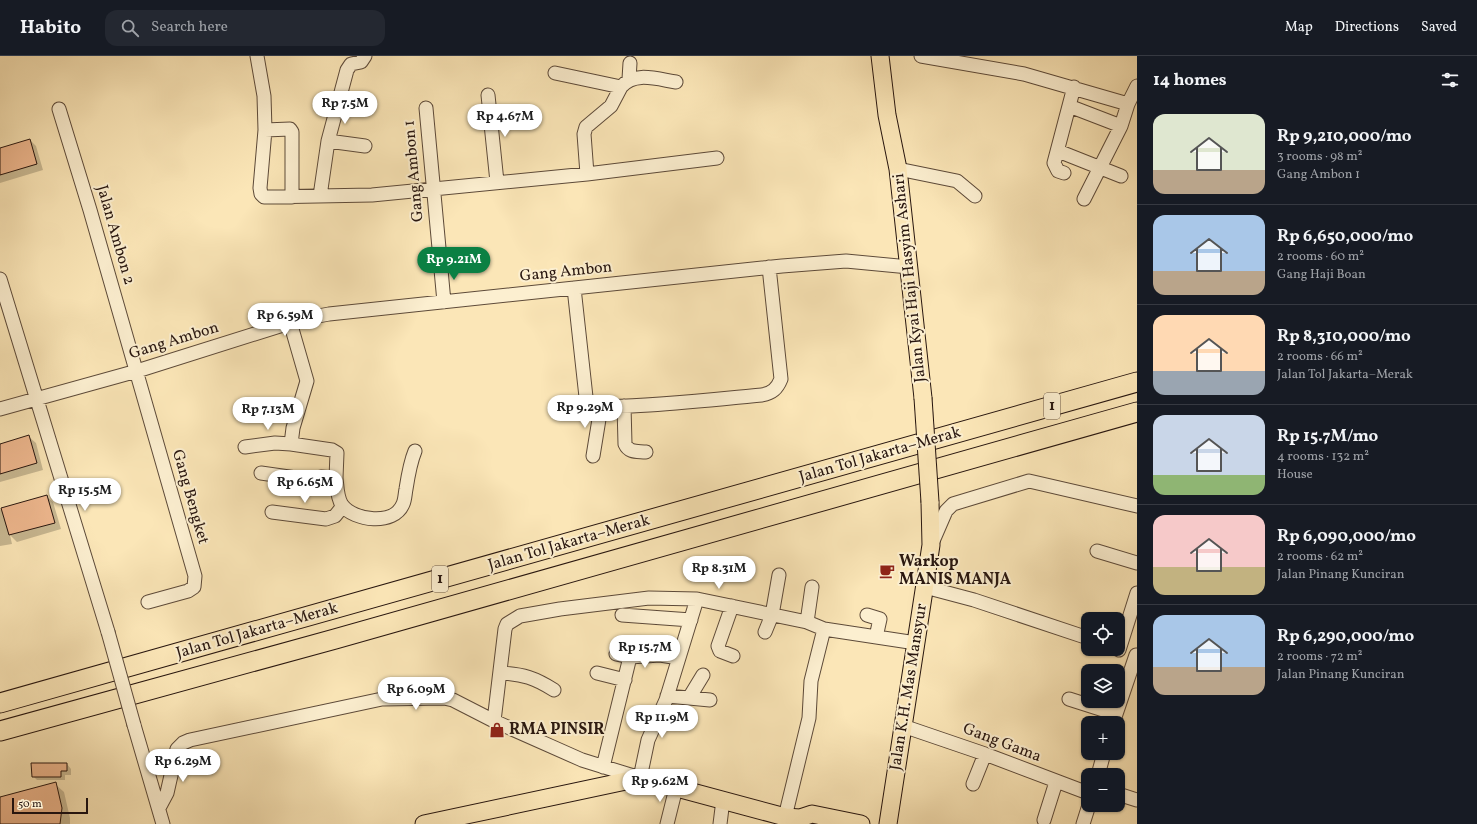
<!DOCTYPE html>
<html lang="en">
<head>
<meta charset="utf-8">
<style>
	:root { --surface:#171b24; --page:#242831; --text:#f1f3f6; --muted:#9ea1a6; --line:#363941; --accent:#0b8043 }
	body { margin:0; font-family:Vollkorn,serif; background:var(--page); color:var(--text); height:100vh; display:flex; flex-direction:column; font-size:15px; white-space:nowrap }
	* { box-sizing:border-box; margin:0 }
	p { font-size:13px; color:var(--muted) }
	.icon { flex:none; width:22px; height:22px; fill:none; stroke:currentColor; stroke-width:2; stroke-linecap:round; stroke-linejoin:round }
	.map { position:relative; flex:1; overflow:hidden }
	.sheet { display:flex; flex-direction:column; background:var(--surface); width:340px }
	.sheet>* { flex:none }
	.buttons { position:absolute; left:1081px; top:556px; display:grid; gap:8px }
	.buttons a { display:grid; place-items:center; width:44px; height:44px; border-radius:8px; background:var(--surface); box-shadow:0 1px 3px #0004; font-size:20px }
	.scale { position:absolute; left:12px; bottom:10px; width:76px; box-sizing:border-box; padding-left:4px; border:2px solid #28160f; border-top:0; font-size:11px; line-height:14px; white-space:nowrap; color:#28160f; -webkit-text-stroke:3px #fcefd0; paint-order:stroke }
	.price { position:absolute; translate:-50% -34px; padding:0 9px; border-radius:14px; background:#fff; color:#222; font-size:13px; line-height:26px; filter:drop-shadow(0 1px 2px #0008) }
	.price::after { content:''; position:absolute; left:50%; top:24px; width:12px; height:9px; margin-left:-6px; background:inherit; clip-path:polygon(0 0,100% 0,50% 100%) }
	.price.selected { background:var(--accent); color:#fff }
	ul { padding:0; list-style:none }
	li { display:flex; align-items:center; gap:12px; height:100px; padding:0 16px }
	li+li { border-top:1px solid var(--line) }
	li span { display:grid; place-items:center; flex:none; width:112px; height:80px; border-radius:12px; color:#555 }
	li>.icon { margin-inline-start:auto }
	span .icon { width:48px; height:48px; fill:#fffc; stroke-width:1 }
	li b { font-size:17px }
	h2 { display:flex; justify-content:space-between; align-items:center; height:48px; padding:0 16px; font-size:17px }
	header { display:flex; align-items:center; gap:24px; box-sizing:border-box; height:56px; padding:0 20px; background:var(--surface); border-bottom:1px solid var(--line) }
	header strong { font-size:19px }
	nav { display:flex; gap:22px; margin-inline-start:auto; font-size:14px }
	.search { width:280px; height:36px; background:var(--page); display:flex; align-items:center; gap:10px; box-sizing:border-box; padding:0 14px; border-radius:12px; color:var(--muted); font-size:15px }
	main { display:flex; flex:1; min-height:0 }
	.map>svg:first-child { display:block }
	.shadow { fill:#0003 }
	.building { fill:#efb88f; stroke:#28160f }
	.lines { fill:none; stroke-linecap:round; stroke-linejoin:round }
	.minor-casing { stroke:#5d4a39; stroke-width:15 }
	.major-casing { stroke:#28160f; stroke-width:19 }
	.highway-casing { stroke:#28160f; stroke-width:21 }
	.minor { stroke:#fcefd0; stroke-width:13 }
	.major { stroke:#fbe6b7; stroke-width:17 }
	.highway { stroke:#fbe6b7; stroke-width:19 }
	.minor-bridge-casing { stroke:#5d4a39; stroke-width:15; stroke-linecap:butt }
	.major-bridge-casing { stroke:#28160f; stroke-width:19; stroke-linecap:butt }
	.minor-bridge { stroke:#fcefd0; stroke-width:13 }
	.major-bridge { stroke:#fbe6b7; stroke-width:17 }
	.labels { text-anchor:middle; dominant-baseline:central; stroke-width:4; stroke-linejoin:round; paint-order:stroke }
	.shield { fill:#fcefd0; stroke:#685749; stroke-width:1 }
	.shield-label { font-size:15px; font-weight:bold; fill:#28160f }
	.street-label { font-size:16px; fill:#28160f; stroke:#fcefd0 }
	.poi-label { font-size:16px; font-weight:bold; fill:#28160f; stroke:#fcefd0; text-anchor:start }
</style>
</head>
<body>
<header>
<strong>Habito</strong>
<div class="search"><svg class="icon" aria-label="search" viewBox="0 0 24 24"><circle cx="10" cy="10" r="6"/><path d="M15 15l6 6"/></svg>Search here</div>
<nav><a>Map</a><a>Directions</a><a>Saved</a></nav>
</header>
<main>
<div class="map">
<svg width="1137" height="768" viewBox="0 0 1137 768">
	<rect width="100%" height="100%" fill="#fbe6b7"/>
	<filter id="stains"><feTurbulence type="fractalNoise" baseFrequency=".005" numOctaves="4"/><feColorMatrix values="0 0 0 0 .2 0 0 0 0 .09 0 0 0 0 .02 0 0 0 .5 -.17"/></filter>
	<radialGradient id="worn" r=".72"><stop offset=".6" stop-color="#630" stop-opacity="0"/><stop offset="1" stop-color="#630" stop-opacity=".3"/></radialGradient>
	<path class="shadow" d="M 30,84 L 36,90 L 43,114 L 0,127 L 0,93 Z
		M 29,381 L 36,387 L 43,414 L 0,426 L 0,389 Z
		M 46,440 L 53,446 L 61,473 L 17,486 L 10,479 L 12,488 L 0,490 L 0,453 L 4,457 Z
		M 67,708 L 71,713 L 71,719 L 65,719 L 65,724 L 37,724 L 33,720 Z
		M 55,728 L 64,736 L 70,762 L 70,768 L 0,768 L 0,742 Z"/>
	<path class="building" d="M 30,83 L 37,108 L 0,119 L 0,92 Z
		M 29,379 L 37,407 L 0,418 L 0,388 Z
		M 47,439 L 55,467 L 9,479 L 1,452 Z
		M 31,707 L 67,707 L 67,715 L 61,715 L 61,721 L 32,721 Z
		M 56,726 L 62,752 L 60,768 L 0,768 L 0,741 Z"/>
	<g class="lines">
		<g class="minor-casing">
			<path id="minor" d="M 257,0 L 264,40 L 265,74 L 260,132 L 261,138 L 264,141 L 372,139 L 587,118 L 717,102
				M 921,0 L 1024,18 L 1128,48 L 1137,30
				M 555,17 L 621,31 C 634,15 657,23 676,26
				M 629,23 L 630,7
				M 1074,31 L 1069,50 L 1121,70
				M 488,39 L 497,126
				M 426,52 L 444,246
				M 59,53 L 90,154 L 195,520 L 194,531 L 188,535 L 148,546
				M 265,74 L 290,73 L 292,76 L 292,141
				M 328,85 L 365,90
				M 1058,95 L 1121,120
				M 898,113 L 957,125 L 975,140
				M 1064,117 L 1058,115 L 1054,107 L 1069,50
				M 587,118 L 584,78 L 586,71 L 611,50 L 621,31
				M 320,140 L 328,85 L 347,14 L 351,8 L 361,6 L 365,0
				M 1084,143 L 1121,70 L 1128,48
				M 0,223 L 108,576
				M 574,232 L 586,341 L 588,347 C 602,357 736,341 762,339 C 772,337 777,333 781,323 L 769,211
				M 290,266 L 307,325 L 293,372 L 291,388 L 332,394 L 337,397 L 336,422
				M 624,350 L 625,388 C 629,397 637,395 646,396
				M 0,353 L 137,315 L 302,263 L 329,258 L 782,210 L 846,205 L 909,211
				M 245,391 L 275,387 L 291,388
				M 593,400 L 601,351
				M 261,417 L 317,425 L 321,421 L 336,422 C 337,430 337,442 342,449 C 354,465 394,470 403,448 C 405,444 405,438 406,433 C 408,420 410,407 415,395
				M 272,456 L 326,463 L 335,460 L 343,450
				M 933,485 L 946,455 L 953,448 L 1029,425 L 1137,450
				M 1097,495 L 1137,507
				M 925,531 L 974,544 L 1088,582
				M 732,550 L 718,590 L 720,595 L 733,600
				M 622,559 L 691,564
				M 867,559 L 880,563 L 876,581
				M 807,566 L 812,531
				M 765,576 L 772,559 L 779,519
				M 1119,594 L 1137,537
				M 616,598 L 630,601 L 660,599 L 679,602
				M 501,617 C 523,618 535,622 554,634
				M 597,617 L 625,624
				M 667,640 L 689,642 L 703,619
				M 689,642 L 710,644
				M 1069,643 L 1116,658
				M 494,665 L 505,573 L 507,568 L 520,560 L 560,553 L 649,542 L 697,543 L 807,566 L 824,573 L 916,587
				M 1113,667 L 1136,599
				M 134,669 L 163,768
				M 903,670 L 985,698 L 1088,737
				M 603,711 L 630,601
				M 1098,719 L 1104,697
				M 973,728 L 985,698
				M 1118,738 L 1137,744
				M 159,752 L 167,737 L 177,693 L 183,687 L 190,684 L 382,643 L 444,642 L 453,644 L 494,665 L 582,704 L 640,722 L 648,684 L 666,644 L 697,543
				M 785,761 L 809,662 L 811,625 L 824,573
				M 1044,764 L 1056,726
				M 667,768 L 676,732
				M 720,768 L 723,744
				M 1083,768 L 1089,749"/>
		</g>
		<g class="major-casing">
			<path id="major" d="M 880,0 L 887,59 L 898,113 L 923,342
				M 424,768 L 640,722 L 785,761 L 800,762 L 812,758 L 861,768
				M 888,768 L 931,489 L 930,446"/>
		</g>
		<g class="highway-casing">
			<path id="highway" d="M 0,647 L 1137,326
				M 0,675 L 335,583 L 1137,356"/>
		</g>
		<use href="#minor" class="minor"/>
		<use href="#major" class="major"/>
		<use href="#highway" class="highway"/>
		<g class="minor-bridge-casing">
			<path id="minor-bridge" d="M 108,576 L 134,669"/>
		</g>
		<g class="major-bridge-casing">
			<path id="major-bridge" d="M 923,342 L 930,446"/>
		</g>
		<use href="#minor-bridge" class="minor-bridge"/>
		<use href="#major-bridge" class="major-bridge"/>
	</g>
	<defs>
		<g id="cafe-bare" transform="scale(1.2)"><path d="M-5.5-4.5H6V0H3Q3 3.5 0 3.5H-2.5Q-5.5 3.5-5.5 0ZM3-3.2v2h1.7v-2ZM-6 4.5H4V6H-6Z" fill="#8f2418" stroke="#fcefd0" stroke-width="2.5" paint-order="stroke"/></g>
		<g id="shop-bare" transform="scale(1.2)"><path d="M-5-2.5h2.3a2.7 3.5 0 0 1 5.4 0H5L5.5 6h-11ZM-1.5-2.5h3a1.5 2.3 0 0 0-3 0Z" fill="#8f2418" stroke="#fcefd0" stroke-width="2.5" paint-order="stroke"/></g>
	</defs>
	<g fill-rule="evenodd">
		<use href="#cafe-bare" x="887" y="515"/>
		<use href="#shop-bare" x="497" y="674"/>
	</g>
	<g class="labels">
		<g class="shield">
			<rect x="1044" y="337" width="16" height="26" rx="3"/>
			<rect x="432" y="510" width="16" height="26" rx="3"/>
		</g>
		<g class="shield-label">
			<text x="1052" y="350">1</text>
			<text x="440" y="523">1</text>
		</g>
		<g class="street-label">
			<text transform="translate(414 115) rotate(-95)">Gang Ambon 1</text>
			<text transform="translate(115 179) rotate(74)">Jalan Ambon 2</text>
			<text transform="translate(566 216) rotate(-6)">Gang Ambon</text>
			<text transform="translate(910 222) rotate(-96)">Jalan Kyai Haji Hasyim Ashari</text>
			<text transform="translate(174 285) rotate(-17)">Gang Ambon</text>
			<text transform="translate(880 399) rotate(-16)">Jalan Tol Jakarta–Merak</text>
			<text transform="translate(190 441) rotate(74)">Gang Bengket</text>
			<text transform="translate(569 487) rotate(-16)">Jalan Tol Jakarta–Merak</text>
			<text transform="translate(257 575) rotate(-16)">Jalan Tol Jakarta–Merak</text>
			<text transform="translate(909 631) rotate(-81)">Jalan K.H. Mas Mansyur</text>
			<text transform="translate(1002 687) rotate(21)">Gang Gama</text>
		</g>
		<g class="poi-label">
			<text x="899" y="506">Warkop<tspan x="899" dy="18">MANIS MANJA</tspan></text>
			<text x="509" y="674">RMA PINSIR</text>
		</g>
	</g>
	<rect width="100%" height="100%" filter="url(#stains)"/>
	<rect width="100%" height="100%" fill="url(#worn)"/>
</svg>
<div class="buttons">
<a><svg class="icon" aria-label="locate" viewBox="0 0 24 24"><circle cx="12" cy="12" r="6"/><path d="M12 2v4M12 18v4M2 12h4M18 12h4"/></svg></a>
<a><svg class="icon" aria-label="layers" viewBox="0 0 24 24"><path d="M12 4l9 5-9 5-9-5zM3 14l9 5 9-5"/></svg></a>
<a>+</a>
<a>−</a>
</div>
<div class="scale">50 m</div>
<b class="price" style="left:345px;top:69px">Rp 7.5M</b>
<b class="price" style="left:505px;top:82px">Rp 4.67M</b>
<b class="price selected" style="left:454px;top:225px">Rp 9.21M</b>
<b class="price" style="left:285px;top:281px">Rp 6.59M</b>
<b class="price" style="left:585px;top:373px">Rp 9.29M</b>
<b class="price" style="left:268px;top:375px">Rp 7.13M</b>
<b class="price" style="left:305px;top:448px">Rp 6.65M</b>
<b class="price" style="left:85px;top:456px">Rp 15.5M</b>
<b class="price" style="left:719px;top:534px">Rp 8.31M</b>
<b class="price" style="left:645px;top:613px">Rp 15.7M</b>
<b class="price" style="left:416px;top:655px">Rp 6.09M</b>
<b class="price" style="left:662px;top:683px">Rp 11.9M</b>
<b class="price" style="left:183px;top:727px">Rp 6.29M</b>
<b class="price" style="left:660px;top:747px">Rp 9.62M</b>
</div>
<section class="sheet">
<h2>14 homes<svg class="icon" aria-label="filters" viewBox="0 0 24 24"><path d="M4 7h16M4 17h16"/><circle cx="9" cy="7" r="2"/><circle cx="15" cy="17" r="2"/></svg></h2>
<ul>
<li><span style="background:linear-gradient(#dfe7d0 70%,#b9a48a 0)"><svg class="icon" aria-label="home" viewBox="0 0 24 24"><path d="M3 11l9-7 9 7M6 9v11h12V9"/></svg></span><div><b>Rp 9,210,000/mo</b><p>3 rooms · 98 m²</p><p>Gang Ambon 1</p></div></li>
<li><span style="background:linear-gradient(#a9c7e8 70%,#b9a48a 0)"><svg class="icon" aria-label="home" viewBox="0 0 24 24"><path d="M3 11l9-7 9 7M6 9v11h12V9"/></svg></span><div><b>Rp 6,650,000/mo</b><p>2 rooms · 60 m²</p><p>Gang Haji Boan</p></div></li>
<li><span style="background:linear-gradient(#ffd9b3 70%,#9aa5b1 0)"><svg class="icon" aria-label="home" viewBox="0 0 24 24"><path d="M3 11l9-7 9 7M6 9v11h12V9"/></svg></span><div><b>Rp 8,310,000/mo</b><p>2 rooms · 66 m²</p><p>Jalan Tol Jakarta–Merak</p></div></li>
<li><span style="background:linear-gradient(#c9d6e8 75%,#8fb573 0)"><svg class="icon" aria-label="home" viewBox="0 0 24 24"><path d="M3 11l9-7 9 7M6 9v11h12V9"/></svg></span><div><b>Rp 15.7M/mo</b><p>4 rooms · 132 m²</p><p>House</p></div></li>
<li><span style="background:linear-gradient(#f6c9c9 65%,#c2b280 0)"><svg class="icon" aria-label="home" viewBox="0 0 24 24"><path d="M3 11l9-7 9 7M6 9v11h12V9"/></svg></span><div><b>Rp 6,090,000/mo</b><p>2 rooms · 62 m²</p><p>Jalan Pinang Kunciran</p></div></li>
<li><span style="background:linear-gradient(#a9c7e8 65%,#b9a48a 0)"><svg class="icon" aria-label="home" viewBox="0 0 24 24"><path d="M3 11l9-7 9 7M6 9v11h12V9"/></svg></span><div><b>Rp 6,290,000/mo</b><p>2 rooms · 72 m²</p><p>Jalan Pinang Kunciran</p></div></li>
</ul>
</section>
</main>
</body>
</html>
